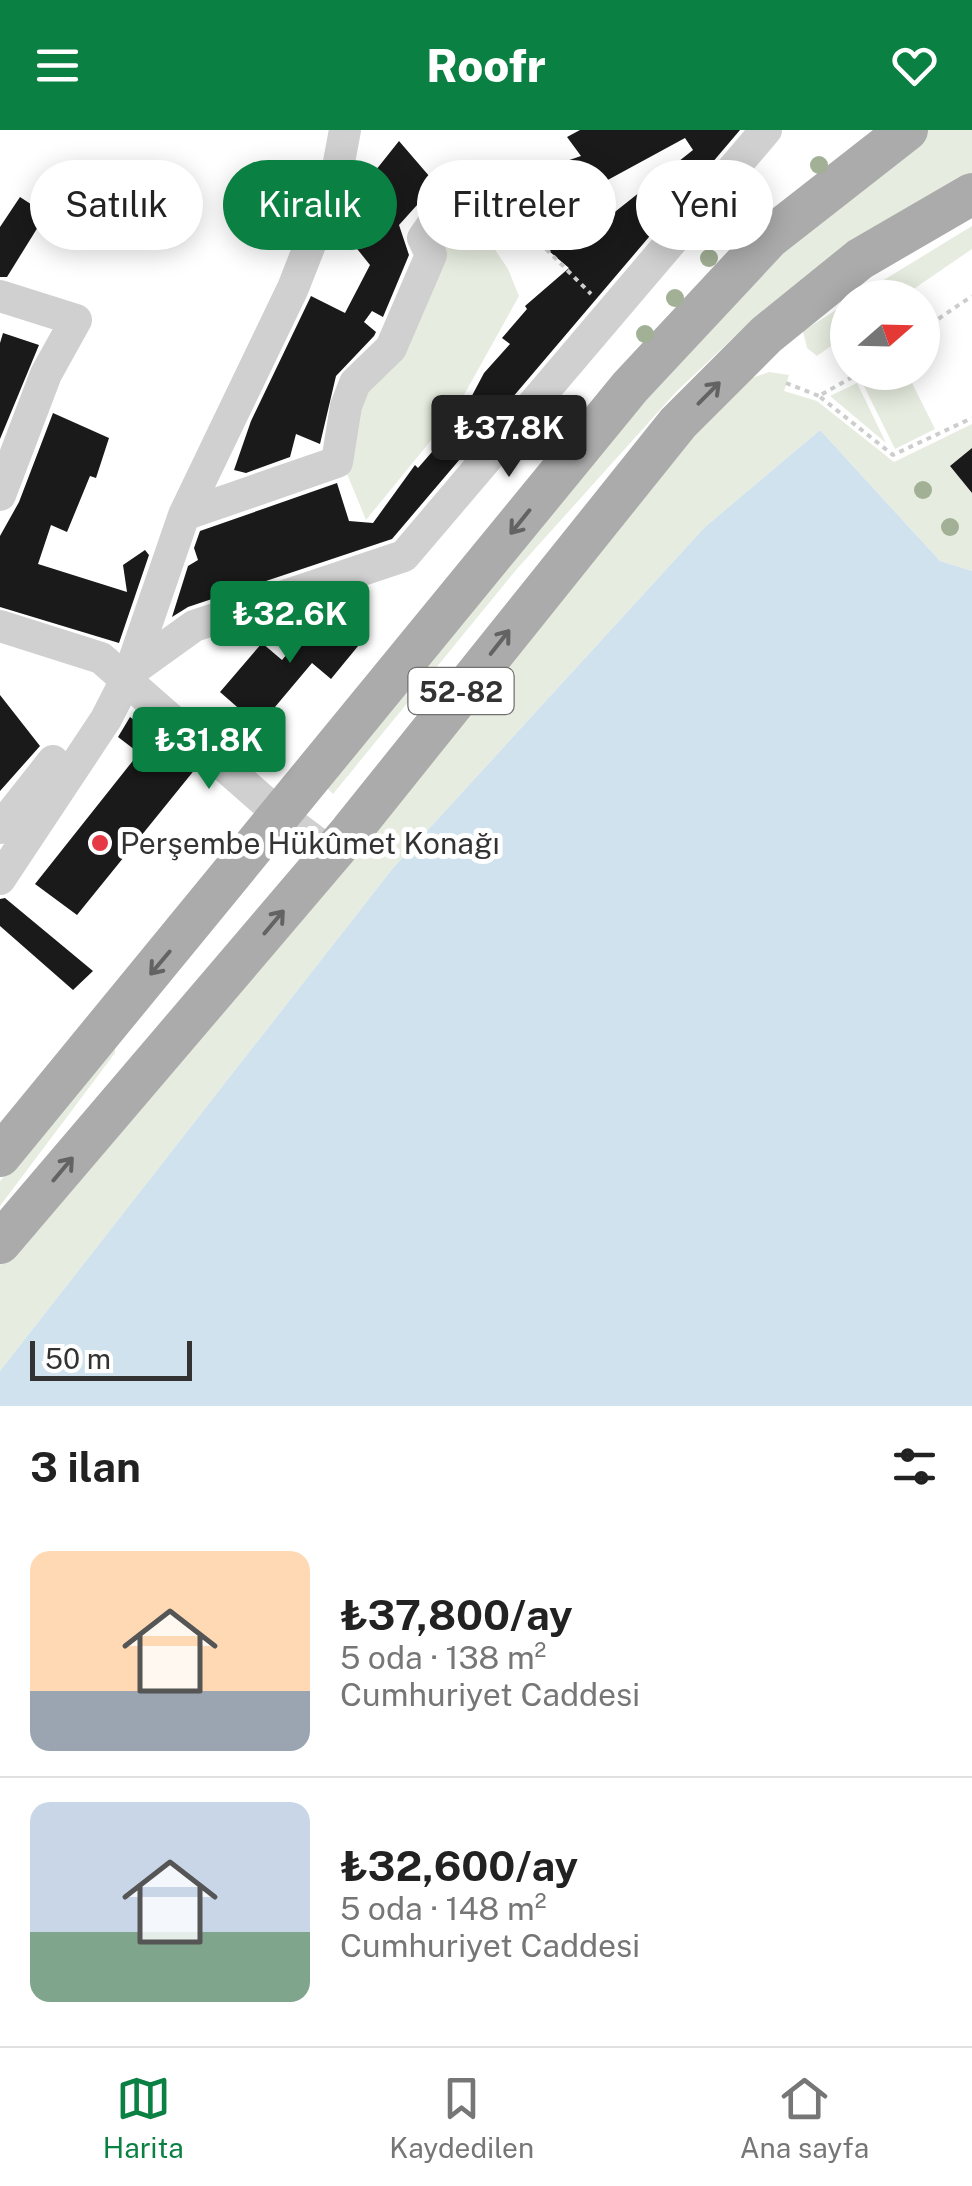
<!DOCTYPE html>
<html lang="tr">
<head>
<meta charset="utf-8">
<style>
	:root { --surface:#fff; --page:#f2f2f2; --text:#222; --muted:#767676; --line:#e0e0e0; --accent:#0b8043 }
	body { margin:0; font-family:"Public Sans",sans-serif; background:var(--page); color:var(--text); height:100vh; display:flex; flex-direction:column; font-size:38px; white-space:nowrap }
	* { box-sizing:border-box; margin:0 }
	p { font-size:32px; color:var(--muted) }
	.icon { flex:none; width:55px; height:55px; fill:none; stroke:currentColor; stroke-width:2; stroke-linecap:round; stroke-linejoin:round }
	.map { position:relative; height:1276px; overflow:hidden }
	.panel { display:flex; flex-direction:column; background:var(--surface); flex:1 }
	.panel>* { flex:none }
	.top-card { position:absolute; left:30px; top:30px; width:912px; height:90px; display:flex; gap:20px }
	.needle { width:65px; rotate:70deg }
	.buttons { position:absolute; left:830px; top:150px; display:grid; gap:20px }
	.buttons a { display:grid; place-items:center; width:110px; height:110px; border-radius:50%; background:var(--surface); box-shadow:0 5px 25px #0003; font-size:50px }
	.scale { position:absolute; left:30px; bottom:25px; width:162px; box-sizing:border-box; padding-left:10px; border:5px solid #333; border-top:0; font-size:28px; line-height:35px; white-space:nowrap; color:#333; -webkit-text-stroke:8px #fff; paint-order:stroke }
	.price { position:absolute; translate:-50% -85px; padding:0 22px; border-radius:10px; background:var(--accent); color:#fff; font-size:32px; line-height:65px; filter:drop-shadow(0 2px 5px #0008) }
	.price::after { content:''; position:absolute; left:50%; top:60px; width:30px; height:22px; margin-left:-15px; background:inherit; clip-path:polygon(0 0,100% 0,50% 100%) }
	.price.selected { background:#222; color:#fff }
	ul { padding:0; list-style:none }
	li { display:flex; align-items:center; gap:30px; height:250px; padding:0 30px }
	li+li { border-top:2px solid var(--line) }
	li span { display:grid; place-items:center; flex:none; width:280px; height:200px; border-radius:20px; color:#555 }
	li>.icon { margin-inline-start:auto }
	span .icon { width:120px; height:120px; fill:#fffc; stroke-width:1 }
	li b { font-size:42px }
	h2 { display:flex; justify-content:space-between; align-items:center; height:120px; padding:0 30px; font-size:42px }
	.pill { padding:0 35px; border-radius:45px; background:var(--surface); box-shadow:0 5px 25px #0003; font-size:35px; line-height:90px }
	.pill.selected { background:var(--accent); color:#fff }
	header { display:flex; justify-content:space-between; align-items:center; height:130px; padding:0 30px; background:var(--accent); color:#fff; font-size:45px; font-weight:800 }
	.tabs { display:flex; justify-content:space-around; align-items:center; height:140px; border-top:2px solid var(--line); background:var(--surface); font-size:28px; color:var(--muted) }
	.tabs a { display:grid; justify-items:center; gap:5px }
	.tabs .selected { color:var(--accent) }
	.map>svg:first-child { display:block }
	.green { fill:#e6ecdf }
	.water { fill:#cfe2ee }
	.building { fill:#1a1a1a; fill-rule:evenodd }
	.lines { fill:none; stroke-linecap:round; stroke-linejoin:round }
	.path { stroke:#cdcdcd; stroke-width:4; stroke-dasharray:5 5; stroke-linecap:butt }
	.minor { stroke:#d0d0d0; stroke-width:32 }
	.major { stroke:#ababab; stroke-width:42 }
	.tree { fill:#a2b095 }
	.oneway { stroke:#636363 }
	.poi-dot { fill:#e63946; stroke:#fff; stroke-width:4 }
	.labels { text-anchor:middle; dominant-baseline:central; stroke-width:10; stroke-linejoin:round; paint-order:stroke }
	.shield { fill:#fff; stroke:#707070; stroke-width:2.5 }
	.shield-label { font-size:28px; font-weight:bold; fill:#333 }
	.poi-label { font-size:30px; fill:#333; stroke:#fff; text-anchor:start }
</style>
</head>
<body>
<header><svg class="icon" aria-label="menu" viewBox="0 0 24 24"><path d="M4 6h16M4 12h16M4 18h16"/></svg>Roofr<svg class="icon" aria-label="heart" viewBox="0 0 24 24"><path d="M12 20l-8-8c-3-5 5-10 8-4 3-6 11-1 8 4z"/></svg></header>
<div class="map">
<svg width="972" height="1276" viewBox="0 0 972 1276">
	<rect width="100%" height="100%" fill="#fff"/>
	<path class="green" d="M 928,0 L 972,0 L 972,46 L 751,191 L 676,262 L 516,440 L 333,664 L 325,656 L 532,393 L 841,61 Z
		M 465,75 L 508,139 L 519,166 L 455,281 L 366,390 L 343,334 L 356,254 L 431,143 Z
		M 972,96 L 972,119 L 902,167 L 856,167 Z
		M 847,173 L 847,205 L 817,226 L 807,218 L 803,201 Z
		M 769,242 L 789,245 L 784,261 L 817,271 L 894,332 L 972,294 L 972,318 L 950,336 L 972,363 L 972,441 L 940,431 L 820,300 L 705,397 L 393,738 L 0,1241 L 0,1135 L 705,292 L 749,249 Z
		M 876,243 L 907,243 L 935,299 L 895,319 L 861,250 Z
		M 857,253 L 886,313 L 830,266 Z
		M 115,916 L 115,923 L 0,1076 L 0,1051 Z"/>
	<path class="water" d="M 820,300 L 940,431 L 972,441 L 972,1276 L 0,1276 L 0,1241 L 393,738 L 705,397 Z"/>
	<path class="building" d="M 580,0 L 740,0 L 392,409 L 188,477 L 172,487 L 188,436 L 198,430 L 194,418 L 200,401 L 337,353 L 349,391 L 373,393 L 415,335 L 418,338 L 458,292 L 484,243 L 510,214 L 502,208 L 527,179 L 525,176 L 569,138 L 543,116 L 516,79 L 501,88 L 486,62 L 514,44 L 517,48 L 581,26 L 567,7 ZM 685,8 L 693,20 L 582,108 L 558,77 Z
		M 399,11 L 436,54 L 399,95 L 409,125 L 383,187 L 372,181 L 364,192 L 376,202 L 374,206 L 336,246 L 320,314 L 296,304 L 290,327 L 246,343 L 234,340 L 251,291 L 311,166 L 345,183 L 370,135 L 342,100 L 378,61 L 368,50 Z
		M 20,67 L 46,84 L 7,147 L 0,147 L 0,97 Z
		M 3,203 L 39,215 L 0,309 L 0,213 Z
		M 53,283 L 109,308 L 96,348 L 90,346 L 67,402 L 51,395 L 38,434 L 127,462 L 123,435 L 145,420 L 149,425 L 119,513 L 0,477 L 0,406 L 19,372 Z
		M 972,318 L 972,363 L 950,336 Z
		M 326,478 L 363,510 L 331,549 L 312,533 L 259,596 L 220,562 L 262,513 L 282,530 Z
		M 0,565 L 40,616 L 0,661 Z
		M 130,587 L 196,638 L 77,785 L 35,754 L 139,623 L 118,607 Z
		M 5,768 L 93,841 L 73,860 L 0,796 L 0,769 Z"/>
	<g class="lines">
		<path class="path" d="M 508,73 L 524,97 L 591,164
			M 922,200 L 972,166
			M 861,242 L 819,266 L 893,325 L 972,288
			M 786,253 L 819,266"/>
		<path class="minor" d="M 0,166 L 76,190 L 46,244 L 0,365
			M 184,385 L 337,332 L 346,276 L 355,253 L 391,218 L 431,125 L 423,108 L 461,53
			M 0,496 L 101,528 L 281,686 L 332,724
			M 130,542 L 194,496 L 404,426 L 766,0
			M 0,698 L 53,631
			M 0,749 L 106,589 L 130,542 L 184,385 L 293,158 L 336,48 L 345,0"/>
		<path class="major" d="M 0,1026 L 630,257 L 769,108 L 907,0
			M 0,1113 L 351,701 L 678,293 L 766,205 L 860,129 L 972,64"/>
	</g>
	<g class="tree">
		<circle cx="819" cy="35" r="9"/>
		<circle cx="755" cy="91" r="9"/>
		<circle cx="709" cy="128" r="9"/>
		<circle cx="675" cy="168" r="9"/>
		<circle cx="645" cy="204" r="9"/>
		<circle cx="923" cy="360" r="9"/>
		<circle cx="950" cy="397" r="9"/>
	</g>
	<defs><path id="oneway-shaft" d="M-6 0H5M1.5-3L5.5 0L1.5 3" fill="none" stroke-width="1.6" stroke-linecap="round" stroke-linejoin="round" transform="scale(2.5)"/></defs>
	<g class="oneway">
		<use href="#oneway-shaft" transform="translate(709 263) rotate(-45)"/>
		<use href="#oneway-shaft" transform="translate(520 392) rotate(129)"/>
		<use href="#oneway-shaft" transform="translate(500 512) rotate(-52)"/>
		<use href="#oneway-shaft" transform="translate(274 792) rotate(-50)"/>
		<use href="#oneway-shaft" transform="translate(160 833) rotate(130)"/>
		<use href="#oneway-shaft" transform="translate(63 1039) rotate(-50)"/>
	</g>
	<circle class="poi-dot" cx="100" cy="713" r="10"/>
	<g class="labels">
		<rect class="shield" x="408.5" y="538" width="105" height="46" rx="8"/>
		<g class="shield-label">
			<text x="461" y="561">52-82</text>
		</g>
		<g class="poi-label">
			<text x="120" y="713">Perşembe Hükûmet Konağı</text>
		</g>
	</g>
</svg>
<div class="buttons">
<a><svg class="needle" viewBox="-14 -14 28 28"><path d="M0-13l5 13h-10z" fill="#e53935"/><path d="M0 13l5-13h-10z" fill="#767676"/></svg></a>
</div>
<div class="scale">50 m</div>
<b class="price selected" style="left:509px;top:350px">₺37.8K</b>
<b class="price" style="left:290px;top:536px">₺32.6K</b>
<b class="price" style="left:209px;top:662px">₺31.8K</b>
<div class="top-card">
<a class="pill">Satılık</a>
<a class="pill selected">Kiralık</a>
<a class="pill">Filtreler</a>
<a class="pill">Yeni</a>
</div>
</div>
<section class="panel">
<h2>3 ilan<svg class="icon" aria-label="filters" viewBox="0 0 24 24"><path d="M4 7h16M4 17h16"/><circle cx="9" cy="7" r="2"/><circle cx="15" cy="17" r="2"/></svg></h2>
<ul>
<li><span style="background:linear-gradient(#ffd9b3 70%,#9aa5b1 0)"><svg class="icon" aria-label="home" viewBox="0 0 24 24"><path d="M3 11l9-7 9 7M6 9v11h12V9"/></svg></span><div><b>₺37,800/ay</b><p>5 oda · 138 m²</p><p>Cumhuriyet Caddesi</p></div></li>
<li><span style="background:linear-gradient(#c9d6e8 65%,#7fa58c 0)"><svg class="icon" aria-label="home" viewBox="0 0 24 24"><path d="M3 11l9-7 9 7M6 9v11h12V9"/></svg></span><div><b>₺32,600/ay</b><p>5 oda · 148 m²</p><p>Cumhuriyet Caddesi</p></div></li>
</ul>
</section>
<nav class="tabs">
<a class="selected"><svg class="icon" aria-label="map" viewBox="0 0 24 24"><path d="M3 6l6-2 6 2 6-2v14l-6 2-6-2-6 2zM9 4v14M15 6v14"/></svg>Harita</a>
<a><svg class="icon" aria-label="saved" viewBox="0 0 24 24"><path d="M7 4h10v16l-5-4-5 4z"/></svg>Kaydedilen</a>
<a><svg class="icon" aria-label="home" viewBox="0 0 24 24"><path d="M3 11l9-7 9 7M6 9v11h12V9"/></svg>Ana sayfa</a>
</nav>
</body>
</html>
